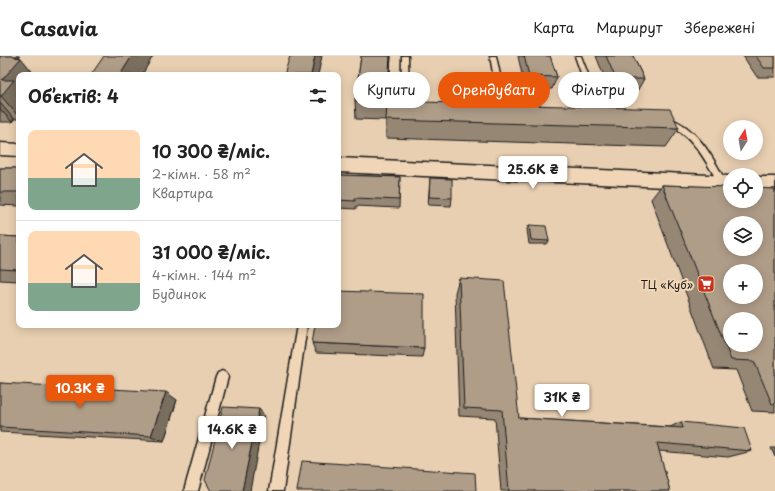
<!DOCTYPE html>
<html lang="uk">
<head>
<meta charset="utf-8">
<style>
	:root { --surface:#fff; --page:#f6f6f6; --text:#222; --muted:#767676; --line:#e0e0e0; --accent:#ea580c }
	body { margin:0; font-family:"Playpen Sans",sans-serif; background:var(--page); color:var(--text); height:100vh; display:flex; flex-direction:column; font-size:15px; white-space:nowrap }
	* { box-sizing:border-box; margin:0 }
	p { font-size:13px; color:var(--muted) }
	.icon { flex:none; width:22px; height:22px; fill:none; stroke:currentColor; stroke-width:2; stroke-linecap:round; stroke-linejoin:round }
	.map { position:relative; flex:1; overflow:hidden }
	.sheet { position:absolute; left:16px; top:16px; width:325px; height:256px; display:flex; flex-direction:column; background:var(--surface); border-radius:8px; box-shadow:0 2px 10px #0003 }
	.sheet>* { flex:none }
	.top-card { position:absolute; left:353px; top:16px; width:362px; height:36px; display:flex; gap:8px }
	.needle { width:26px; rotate:11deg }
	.buttons { position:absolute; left:723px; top:64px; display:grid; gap:8px }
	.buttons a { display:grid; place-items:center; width:40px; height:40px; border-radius:50%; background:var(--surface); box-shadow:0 2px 10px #0003; font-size:20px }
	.price { position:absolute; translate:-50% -34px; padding:0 9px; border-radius:4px; background:#fff; color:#222; font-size:13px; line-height:26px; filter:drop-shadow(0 1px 2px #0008) }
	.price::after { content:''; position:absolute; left:50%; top:24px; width:12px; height:9px; margin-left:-6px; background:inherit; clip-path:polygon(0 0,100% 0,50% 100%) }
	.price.active { background:var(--accent); color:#fff }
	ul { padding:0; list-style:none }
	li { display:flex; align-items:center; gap:12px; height:100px; padding:0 12px }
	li+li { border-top:1px solid var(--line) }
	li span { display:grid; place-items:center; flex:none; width:112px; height:80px; border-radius:8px; color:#555 }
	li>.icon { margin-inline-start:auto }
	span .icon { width:48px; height:48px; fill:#fffc; stroke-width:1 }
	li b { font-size:17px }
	h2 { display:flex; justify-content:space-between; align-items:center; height:48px; padding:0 12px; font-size:17px }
	.chip { padding:0 14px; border-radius:18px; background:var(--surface); box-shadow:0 2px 10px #0003; font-size:14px; line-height:36px }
	.chip.active { background:var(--accent); color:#fff }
	header { display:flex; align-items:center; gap:24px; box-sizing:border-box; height:56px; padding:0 20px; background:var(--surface); border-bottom:1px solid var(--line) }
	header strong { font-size:19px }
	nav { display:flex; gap:22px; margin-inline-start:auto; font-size:14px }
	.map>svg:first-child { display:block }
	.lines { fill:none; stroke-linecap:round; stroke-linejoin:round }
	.service-casing { stroke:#1c1c1c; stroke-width:3 }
	.tertiary-casing { stroke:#1c1c1c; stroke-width:3 }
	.service { fill:#f0d6b7; fill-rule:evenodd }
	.tertiary { fill:#f0d6b7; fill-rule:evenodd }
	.wall { fill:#968775; stroke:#1c1c1c }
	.shaded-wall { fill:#7a6e5f; stroke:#1c1c1c }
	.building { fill:#af9d88; stroke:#1c1c1c; fill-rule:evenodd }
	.labels { text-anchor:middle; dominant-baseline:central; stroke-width:4; stroke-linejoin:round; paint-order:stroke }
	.poi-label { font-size:11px; fill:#1c1c1c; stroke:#f0d6b7; text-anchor:end }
</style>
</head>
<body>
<header>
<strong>Casavia</strong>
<nav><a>Карта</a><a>Маршрут</a><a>Збережені</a></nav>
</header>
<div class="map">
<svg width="775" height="435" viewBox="0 0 775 435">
	<rect width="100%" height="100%" fill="#e8cfb1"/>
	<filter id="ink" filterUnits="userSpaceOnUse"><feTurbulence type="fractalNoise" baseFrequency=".025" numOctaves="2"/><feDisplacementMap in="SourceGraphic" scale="8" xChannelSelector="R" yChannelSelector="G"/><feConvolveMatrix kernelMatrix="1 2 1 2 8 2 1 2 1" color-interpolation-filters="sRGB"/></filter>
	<g filter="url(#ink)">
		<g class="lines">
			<g class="service-casing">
				<path id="service" d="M 402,0 L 408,0 L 409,46 L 410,48 L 418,51 L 418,55 L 415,55 L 404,52 L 401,46 Z
					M 490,0 L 496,0 L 508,56 L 507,58 L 504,58 L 500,56 Z
					M 575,0 L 581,0 L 604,60 L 603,62 L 597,62 L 596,60 Z
					M 666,61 C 697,70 712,100 726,126 L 725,128 L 719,128 C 704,102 692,77 663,66 L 663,62 Z
					M 297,269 L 307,269 L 283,435 L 269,435 Z
					M 222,315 L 226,317 L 228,321 L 198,435 L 184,435 L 216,321 L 218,317 Z"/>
			</g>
			<g class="tertiary-casing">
				<path id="tertiary" d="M 0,87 L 19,88 L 19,100 L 0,99 Z
					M 338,102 L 730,120 L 730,134 L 338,116 Z
					M 756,121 L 775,121 L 775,135 L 756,135 Z"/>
			</g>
			<use href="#service" class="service"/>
			<use href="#tertiary" class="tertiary"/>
		</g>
		<path class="wall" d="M 0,0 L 19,0 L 21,2 L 19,19 L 19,63 L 14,63 L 12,66 L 0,66 Z
			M 361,0 L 391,0 L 388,46 L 679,72 L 666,91 L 386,82 L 386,64 L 356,63 L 355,45 Z
			M 518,0 L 550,0 L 557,21 L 552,33 L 525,32 Z
			M 596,0 L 633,0 L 644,23 L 637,35 L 610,35 Z
			M 743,0 L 775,0 L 775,21 L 757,21 Z
			M 0,112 L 19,112 L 19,150 L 0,149 Z
			M 338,119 L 400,121 L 399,152 L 356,150 L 356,153 L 338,152 Z
			M 430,122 L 452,142 L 451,150 L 428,149 Z
			M 662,129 L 775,133 L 775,356 L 752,355 L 736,314 L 714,313 L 651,143 Z
			M 529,169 L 549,185 L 547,188 L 529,188 L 527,173 Z
			M 0,180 L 19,181 L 19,225 L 0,224 Z
			M 459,222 L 519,362 L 670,371 L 681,366 L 752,395 L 728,401 L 659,395 L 670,435 L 501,435 L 495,362 L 459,360 L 455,237 Z
			M 312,287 L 424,292 L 422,301 L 316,297 Z
			M 0,327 L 177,344 L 164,385 L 0,376 Z
			M 771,392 L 775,392 L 775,401 Z"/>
		<path class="shaded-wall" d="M 16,0 L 19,0 L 21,2 L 35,19 L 19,19 L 19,61 L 1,40 L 2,24 Z
			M 132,0 L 153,0 L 142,19 L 120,19 Z
			M 315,0 L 322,0 L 318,19 L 311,19 Z
			M 390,0 L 391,0 L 387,64 L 387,45 Z
			M 0,47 L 14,63 L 12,66 L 0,53 Z
			M 166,336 L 177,344 L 164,385 L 151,380 Z
			M 259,353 L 264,359 L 250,435 L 242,435 Z"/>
		<path class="building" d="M 0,0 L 16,0 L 15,1 L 21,2 L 2,24 L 14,24 L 1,40 L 0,40 Z
			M 104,0 L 132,0 L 120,19 L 91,19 Z
			M 290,0 L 315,0 L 311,19 L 284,19 Z
			M 361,0 L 390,0 L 387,45 L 355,45 Z
			M 524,0 L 550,0 L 557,21 L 529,20 Z
			M 606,0 L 633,0 L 644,23 L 616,23 Z
			M 756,0 L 775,0 L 775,12 L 764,12 Z
			M 387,45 L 670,53 L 679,72 L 386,64 Z
			M 0,112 L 19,112 L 19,136 L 0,136 Z
			M 338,119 L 400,121 L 399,144 L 355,142 L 355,145 L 338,144 Z
			M 430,122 L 452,123 L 452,142 L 429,141 Z
			M 662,129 L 730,131 L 730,145 L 756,145 L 756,132 L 775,133 L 775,348 L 772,348 L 754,305 L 731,304 ZM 730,167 L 756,167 L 756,193 L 730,193 ZM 730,215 L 756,215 L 756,241 L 730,241 ZM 730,263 L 756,263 L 756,289 L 730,289 Z
			M 529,169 L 546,170 L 549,185 L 531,184 Z
			M 0,180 L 19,181 L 19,214 L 0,213 Z
			M 459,222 L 504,225 L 519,362 L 683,372 L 681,366 L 744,372 L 752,395 L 657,387 L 670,435 L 509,435 L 502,354 L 464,352 Z
			M 338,235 L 424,238 L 424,292 L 312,287 L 315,269 L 338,269 Z
			M 0,327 L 166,336 L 151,380 L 0,371 Z
			M 223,351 L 259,353 L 242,435 L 211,435 L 205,424 Z
			M 302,405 L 475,417 L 476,435 L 297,435 Z"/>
	</g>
	<defs>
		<g id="supermarket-square" transform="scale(0.9)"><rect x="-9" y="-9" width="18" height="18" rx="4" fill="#c8321e" stroke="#f0d6b7"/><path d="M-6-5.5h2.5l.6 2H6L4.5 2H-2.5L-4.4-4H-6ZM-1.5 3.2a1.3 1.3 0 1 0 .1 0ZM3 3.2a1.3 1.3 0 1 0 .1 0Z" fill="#fff"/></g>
	</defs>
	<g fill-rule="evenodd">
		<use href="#supermarket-square" x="706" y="228"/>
	</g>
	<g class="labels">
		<g class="poi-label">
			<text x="693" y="228">ТЦ «Куб»</text>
		</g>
	</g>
</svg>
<div class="buttons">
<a><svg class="needle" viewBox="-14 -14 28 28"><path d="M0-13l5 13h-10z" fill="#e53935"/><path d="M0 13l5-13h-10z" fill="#767676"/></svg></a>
<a><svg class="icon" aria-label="locate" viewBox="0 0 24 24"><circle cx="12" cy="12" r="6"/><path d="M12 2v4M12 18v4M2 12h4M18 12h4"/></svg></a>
<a><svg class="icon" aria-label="layers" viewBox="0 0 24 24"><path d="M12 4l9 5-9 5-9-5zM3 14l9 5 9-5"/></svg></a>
<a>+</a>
<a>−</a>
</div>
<b class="price" style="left:533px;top:134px">25.6K ₴</b>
<b class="price active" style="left:80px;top:353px">10.3K ₴</b>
<b class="price" style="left:562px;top:362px">31K ₴</b>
<b class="price" style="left:232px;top:394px">14.6K ₴</b>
<div class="top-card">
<a class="chip">Купити</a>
<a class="chip active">Орендувати</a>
<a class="chip">Фільтри</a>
</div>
<section class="sheet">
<h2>Об’єктів: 4<svg class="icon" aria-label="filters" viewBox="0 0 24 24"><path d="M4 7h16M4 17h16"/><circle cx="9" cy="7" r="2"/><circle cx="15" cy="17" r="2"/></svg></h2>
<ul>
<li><span style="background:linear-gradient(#ffd9b3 60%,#7fa58c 0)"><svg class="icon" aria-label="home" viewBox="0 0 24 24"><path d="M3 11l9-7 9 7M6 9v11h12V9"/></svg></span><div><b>10 300 ₴/міс.</b><p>2-кімн. · 58 m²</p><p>Квартира</p></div></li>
<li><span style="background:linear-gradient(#ffd9b3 65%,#7fa58c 0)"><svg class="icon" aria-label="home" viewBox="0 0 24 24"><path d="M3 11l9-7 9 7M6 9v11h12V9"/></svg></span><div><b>31 000 ₴/міс.</b><p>4-кімн. · 144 m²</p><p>Будинок</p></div></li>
</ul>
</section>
</div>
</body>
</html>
